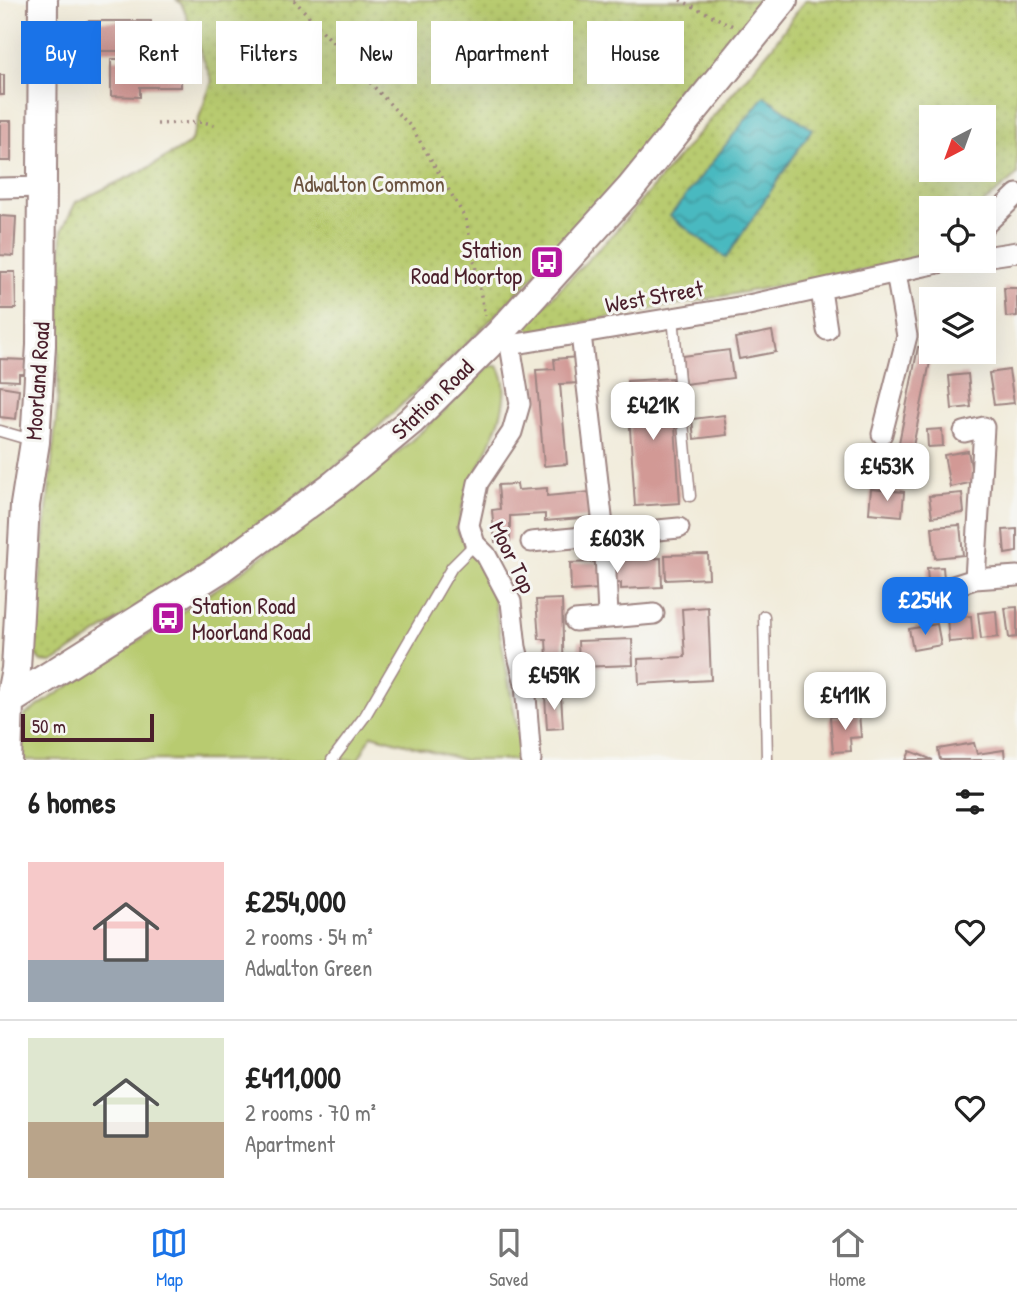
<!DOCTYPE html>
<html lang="en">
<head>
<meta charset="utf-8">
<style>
	:root { --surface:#fff; --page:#f2f2f2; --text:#222; --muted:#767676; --line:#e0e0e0; --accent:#1a73e8 }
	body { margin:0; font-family:"Patrick Hand",sans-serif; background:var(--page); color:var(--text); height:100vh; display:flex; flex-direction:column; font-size:26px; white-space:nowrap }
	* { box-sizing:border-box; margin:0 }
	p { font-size:23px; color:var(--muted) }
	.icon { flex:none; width:38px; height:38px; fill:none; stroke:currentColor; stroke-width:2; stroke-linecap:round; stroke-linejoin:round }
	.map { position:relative; height:760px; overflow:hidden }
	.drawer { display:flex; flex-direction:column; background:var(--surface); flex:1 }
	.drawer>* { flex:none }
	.hud { position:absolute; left:21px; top:21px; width:976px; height:63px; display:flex; gap:14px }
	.needle { width:46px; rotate:221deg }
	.fabs { position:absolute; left:919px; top:105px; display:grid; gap:14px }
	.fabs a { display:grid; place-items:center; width:77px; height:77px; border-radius:0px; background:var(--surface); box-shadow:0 7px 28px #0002; font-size:35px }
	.scale { position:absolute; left:21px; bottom:18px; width:133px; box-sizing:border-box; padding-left:7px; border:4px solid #4a1f2b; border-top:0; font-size:19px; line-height:24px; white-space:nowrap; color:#4a1f2b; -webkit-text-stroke:5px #f6f6f2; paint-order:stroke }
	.price { position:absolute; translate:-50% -60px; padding:0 16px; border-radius:14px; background:#fff; color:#222; font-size:23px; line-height:46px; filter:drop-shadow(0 2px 4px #0008) }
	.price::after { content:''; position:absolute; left:50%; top:42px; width:21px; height:16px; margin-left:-10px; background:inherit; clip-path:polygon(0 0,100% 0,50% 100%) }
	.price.on { background:var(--accent); color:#fff }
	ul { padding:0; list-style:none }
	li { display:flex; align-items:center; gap:21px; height:175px; padding:0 28px }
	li+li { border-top:2px solid var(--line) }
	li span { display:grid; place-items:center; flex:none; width:196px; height:140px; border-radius:0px; color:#555 }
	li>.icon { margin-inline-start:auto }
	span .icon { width:84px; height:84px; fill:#fffc; stroke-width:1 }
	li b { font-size:30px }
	h2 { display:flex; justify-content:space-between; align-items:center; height:84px; padding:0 28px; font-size:30px }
	.pill { padding:0 24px; border-radius:0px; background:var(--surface); box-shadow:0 7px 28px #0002; font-size:24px; line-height:63px }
	.pill.on { background:var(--accent); color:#fff }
	.dock { display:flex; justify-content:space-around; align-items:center; height:98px; border-top:2px solid var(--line); background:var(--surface); font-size:19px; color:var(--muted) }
	.dock a { display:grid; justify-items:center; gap:4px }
	.dock .on { color:var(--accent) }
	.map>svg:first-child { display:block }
	.green { fill:#b8cb6f; stroke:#81754d; stroke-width:2 }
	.park { fill:url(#park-dots); stroke:#81754d; stroke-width:2; fill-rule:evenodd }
	.water { fill:url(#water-waves); stroke:#4a6c76; stroke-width:2 }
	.building { fill:#d29995 }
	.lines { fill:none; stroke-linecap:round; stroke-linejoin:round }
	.lane-casing { stroke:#9e8582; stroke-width:13 }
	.street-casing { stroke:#9e8582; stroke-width:23 }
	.secondary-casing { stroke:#9e8582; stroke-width:32 }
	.path { stroke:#9e8582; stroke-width:3.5; stroke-dasharray:2 5; stroke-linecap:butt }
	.lane { stroke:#fff; stroke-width:10 }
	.street { stroke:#fff; stroke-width:19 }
	.secondary { stroke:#fff; stroke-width:28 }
	.labels { text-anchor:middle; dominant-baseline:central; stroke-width:6; stroke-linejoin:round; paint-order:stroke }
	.park-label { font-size:23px; fill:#6b533f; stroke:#f6f6f2 }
	.poi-label { font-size:23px; fill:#4a1f2b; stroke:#f6f6f2; text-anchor:end }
	.street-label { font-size:23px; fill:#4a1f2b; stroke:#f6f6f2 }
</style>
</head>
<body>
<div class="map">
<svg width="1017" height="760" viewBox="0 0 1017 760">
	<defs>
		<pattern id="park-dots" width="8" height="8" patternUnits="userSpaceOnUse" patternTransform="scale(1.75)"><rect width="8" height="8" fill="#b8cb6f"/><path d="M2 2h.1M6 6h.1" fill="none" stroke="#a0ae60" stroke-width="1.8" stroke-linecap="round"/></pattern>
		<pattern id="water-waves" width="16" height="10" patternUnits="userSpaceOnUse" patternTransform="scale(1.75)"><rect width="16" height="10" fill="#49b9c0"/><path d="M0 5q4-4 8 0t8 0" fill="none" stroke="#3f969c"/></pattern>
	</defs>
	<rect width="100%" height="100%" fill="#f6f6f2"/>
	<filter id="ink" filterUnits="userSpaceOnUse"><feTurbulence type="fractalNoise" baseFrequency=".0143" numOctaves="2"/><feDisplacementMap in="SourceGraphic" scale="14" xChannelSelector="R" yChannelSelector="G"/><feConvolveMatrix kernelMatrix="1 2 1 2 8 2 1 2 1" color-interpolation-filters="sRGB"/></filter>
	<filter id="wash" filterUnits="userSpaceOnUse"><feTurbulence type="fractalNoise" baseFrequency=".00686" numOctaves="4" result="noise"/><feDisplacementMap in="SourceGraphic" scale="28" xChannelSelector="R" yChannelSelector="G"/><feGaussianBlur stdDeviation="1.57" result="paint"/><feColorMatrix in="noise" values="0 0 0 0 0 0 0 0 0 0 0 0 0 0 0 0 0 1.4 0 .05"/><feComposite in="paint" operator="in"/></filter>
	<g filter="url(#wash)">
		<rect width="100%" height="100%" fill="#f1ebd9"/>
		<path class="green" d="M 489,366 L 498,366 C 520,401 480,461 466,495 C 461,506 460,520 458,532 L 491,583 L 519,739 L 520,760 L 464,760 L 372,735 L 358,760 L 21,760 L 25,715 C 186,608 356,507 489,366 Z"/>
		<path class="park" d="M 177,0 L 764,0 C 659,143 540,279 409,398 C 380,424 353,453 323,477 C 236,544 144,603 52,663 L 41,662 L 33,651 L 57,411 L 62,230 L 76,202 L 148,168 L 190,143 L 212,81 L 182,5 Z
			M 805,0 L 1017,0 L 1017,175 L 978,208 L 931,208 L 931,253 L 889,265 L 531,332 L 526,324 L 613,234 L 772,47 ZM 931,117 L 984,117 L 984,170 L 931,170 Z"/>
		<path class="water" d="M 764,96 L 812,129 L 726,258 L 670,216 Z"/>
		<g id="blocks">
			<path class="building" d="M 87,21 L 151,21 L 151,64 L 181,64 L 181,87 L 140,87 L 140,97 L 111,96 L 111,59 L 122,59 L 122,51 L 87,51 Z
				M 0,75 L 4,75 L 4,95 L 0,95 Z
				M 0,121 L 11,121 L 11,161 L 0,161 Z
				M 0,216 L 16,217 L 14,256 L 0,255 Z
				M 0,272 L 15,272 L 16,309 L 0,309 Z
				M 1004,288 L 1017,288 L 1017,316 L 1006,317 Z
				M 772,331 L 776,352 L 739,359 L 735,338 Z
				M 918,347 L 931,347 L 932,352 L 910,461 L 896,458 Z
				M 729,350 L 733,378 L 685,384 L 682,356 Z
				M 578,357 L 580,383 L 560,384 L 567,464 L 544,466 L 536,370 L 555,369 L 554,359 Z
				M 0,359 L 27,360 L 27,374 L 19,374 L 19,381 L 0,380 Z
				M 1009,370 L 1014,403 L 994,405 L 989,373 Z
				M 968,374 L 971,407 L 952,409 L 949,376 Z
				M 672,378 L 680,503 L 635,506 L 627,381 Z
				M 0,386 L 19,389 L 16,419 L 0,417 Z
				M 724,415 L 727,435 L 694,439 L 692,419 Z
				M 942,429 L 943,446 L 928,447 L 927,430 Z
				M 968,451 L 974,482 L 950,487 L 944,455 Z
				M 517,484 L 518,490 L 547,488 L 547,496 L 591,492 L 593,517 L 545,521 L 545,514 L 510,516 L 510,541 L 495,542 L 492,510 L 500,509 L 498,485 Z
				M 871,489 L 904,492 L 902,516 L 869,513 Z
				M 962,493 L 964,513 L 932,517 L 929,496 Z
				M 960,525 L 963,555 L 935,558 L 932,527 Z
				M 1017,529 L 1017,552 L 1005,554 L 1003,530 Z
				M 708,554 L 709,578 L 666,580 L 665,555 Z
				M 661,558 L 662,587 L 621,589 L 621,583 L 600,584 L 600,589 L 571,591 L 570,563 L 598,562 L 598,567 L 619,565 L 619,560 Z
				M 943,567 L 945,591 L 919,593 L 918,583 L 928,582 L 927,568 Z
				M 562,599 L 564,684 L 540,686 L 538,658 L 547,658 L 546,639 L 539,639 L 536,600 Z
				M 708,607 L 711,680 L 639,684 L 638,659 L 685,657 L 682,609 Z
				M 1017,607 L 1017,637 L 1009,638 L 1005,608 Z
				M 996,611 L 998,637 L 981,639 L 978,613 Z
				M 971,616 L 973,640 L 949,642 L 947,618 Z
				M 937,624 L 941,645 L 913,650 L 909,629 Z
				M 632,639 L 633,665 L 579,667 L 578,641 Z
				M 561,695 L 563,728 L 547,729 L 545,696 Z
				M 859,714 L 861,737 L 850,738 L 851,751 L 833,752 L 830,717 Z
				M 974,743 L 977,754 L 1004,750 L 1005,760 L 940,760 L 938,749 Z
				M 910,751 L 933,760 L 906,760 Z"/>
		</g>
	</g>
	<g filter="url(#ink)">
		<use href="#blocks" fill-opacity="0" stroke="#9e8582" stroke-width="2"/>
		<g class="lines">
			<g class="lane-casing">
				<path id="lane" d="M 673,317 L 690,496
					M 0,431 L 31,440
					M 764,616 L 767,760
					M 332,760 L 365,716 L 452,567 L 475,544"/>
			</g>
			<g class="street-casing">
				<path id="street" d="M 0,188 L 44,187
					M 984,226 L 1017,194
					M 984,257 L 1017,252
					M 821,290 L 827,330
					M 500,333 L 510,345 L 744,306 L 947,261
					M 581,334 L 604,534 L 608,615
					M 510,345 L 520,404 L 512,432 L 478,483 L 469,525 L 475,544 L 486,555 L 511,602 L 516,647 L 525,684 L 531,760
					M 964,432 L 984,427 L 975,579 L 1017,576
					M 882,434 L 907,336 L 896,273
					M 531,542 L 679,528
					M 953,586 L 975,579
					M 575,621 L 654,614"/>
			</g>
			<g class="secondary-casing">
				<path id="secondary" d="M 0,707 L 218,570 L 334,485 L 411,421 L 500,333 L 630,189 L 783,0
					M 7,760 L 9,704 L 16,669 L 25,505 L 35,442 L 41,345 L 43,0"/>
			</g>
			<path class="path" d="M 294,0 L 412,128 L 466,219 L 485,316
				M 680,0 L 735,27
				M 157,124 L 204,122 L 216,126"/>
			<use href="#lane" class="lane"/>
			<use href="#street" class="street"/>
			<use href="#secondary" class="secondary"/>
		</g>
	</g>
	<defs>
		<g id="bus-square" transform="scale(1.75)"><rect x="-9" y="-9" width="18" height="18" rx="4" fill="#b5179e" stroke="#f6f6f2"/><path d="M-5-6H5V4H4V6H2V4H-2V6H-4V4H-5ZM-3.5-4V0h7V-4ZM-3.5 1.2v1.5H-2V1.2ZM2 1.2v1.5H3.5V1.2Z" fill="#fff"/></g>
	</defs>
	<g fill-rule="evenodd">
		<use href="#bus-square" x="547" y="262"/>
		<use href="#bus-square" x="168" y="618"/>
	</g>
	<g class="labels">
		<g class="park-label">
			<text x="369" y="183">Adwalton Common</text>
		</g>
		<g class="poi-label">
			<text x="522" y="249">Station<tspan x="522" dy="26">Road Moortop</tspan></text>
			<text x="192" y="605" text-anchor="start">Station Road<tspan x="192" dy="26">Moorland Road</tspan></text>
		</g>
		<g class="street-label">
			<text transform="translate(654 296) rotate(-10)">West Street</text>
			<text transform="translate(37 381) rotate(-86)">Moorland Road</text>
			<text transform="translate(432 399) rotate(-44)">Station Road</text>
			<text transform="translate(513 557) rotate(64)">Moor Top</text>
		</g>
	</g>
</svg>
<div class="fabs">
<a><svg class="needle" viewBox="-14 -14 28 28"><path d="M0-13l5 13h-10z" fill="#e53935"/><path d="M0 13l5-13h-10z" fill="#767676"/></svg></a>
<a><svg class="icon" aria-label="locate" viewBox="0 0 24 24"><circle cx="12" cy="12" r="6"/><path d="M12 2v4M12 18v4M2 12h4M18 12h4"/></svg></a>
<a><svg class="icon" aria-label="layers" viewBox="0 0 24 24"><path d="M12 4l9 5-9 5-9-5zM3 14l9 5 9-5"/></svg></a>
</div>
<div class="scale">50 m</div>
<b class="price" style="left:653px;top:442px">£421K</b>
<b class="price" style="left:887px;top:503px">£453K</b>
<b class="price" style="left:617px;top:575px">£603K</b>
<b class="price on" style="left:925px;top:637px">£254K</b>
<b class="price" style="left:554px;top:712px">£459K</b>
<b class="price" style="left:845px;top:732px">£411K</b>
<div class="hud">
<a class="pill on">Buy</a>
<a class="pill">Rent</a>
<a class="pill">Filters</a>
<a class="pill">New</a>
<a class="pill">Apartment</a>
<a class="pill">House</a>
</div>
</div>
<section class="drawer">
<h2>6 homes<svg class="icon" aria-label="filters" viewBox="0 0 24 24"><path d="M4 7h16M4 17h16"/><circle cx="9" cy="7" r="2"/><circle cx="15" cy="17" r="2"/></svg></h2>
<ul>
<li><span style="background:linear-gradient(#f6c9c9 70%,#9aa5b1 0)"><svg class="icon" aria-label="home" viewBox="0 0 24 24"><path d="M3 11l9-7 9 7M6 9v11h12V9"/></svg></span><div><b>£254,000</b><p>2 rooms · 54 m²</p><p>Adwalton Green</p></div><svg class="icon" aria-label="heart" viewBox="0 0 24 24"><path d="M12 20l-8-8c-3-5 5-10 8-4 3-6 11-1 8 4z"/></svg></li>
<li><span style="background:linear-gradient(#dfe7d0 60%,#b9a48a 0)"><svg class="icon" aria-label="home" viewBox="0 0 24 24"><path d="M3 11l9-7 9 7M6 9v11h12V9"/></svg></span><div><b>£411,000</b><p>2 rooms · 70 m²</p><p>Apartment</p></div><svg class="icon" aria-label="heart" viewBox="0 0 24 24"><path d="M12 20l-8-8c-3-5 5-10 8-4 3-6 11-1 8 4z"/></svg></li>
</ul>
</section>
<nav class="dock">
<a class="on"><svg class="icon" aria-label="map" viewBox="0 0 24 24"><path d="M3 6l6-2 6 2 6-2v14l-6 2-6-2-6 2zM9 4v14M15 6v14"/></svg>Map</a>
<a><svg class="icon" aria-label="saved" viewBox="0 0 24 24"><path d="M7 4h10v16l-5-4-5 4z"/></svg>Saved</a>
<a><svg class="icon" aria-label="home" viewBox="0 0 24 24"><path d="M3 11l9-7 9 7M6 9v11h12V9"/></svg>Home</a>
</nav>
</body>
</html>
